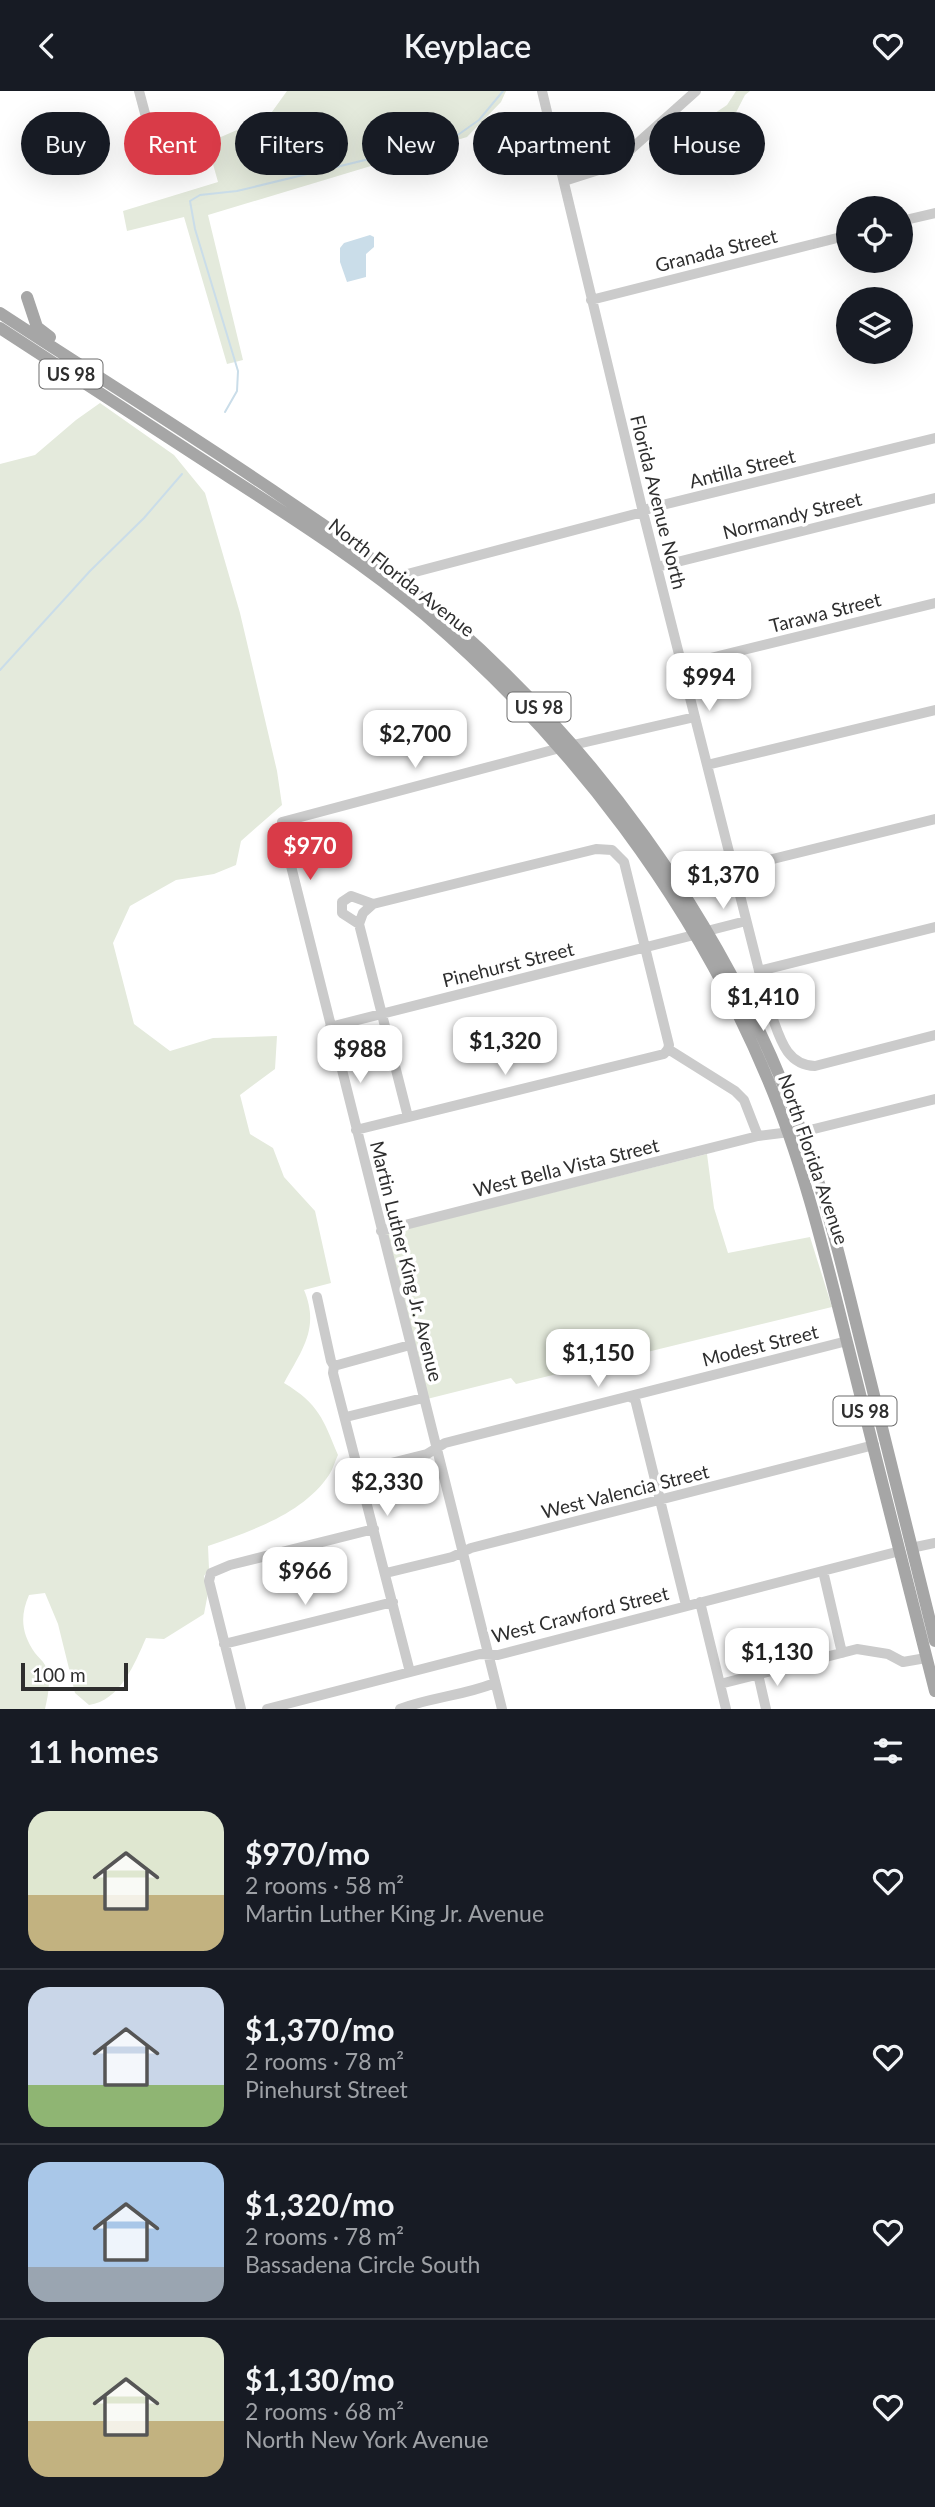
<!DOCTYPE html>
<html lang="en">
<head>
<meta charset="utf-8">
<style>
	:root { --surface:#171b24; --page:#20242c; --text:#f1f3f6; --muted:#9ea1a6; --line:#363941; --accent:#d93b48 }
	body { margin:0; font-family:Lato,sans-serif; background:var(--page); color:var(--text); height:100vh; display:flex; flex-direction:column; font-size:26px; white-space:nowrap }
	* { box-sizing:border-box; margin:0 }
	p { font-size:23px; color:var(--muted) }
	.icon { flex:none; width:38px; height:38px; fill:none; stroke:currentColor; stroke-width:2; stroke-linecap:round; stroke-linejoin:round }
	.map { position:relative; height:1618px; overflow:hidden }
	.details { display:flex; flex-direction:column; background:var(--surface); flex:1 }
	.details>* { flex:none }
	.hud { position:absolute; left:21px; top:21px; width:894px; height:63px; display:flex; gap:14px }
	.buttons { position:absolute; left:836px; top:105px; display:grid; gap:14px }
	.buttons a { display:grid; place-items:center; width:77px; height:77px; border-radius:50%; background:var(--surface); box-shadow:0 7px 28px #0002; font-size:35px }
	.scale { position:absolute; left:21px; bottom:18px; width:107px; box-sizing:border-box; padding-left:7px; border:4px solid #2e2e2e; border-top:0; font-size:19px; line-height:24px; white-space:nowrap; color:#2e2e2e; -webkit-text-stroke:5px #fff; paint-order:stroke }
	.price { position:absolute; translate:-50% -60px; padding:0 16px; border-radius:14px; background:#fff; color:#222; font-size:23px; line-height:46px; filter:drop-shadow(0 2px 4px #0008) }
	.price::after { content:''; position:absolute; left:50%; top:42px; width:21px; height:16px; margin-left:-10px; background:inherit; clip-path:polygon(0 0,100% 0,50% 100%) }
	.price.on { background:var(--accent); color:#fff }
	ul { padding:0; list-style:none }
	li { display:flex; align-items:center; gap:21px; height:175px; padding:0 28px }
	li+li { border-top:2px solid var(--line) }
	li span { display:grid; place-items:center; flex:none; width:196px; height:140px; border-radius:21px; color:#555 }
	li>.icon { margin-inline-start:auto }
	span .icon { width:84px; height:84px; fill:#fffc; stroke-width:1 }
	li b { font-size:30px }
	h2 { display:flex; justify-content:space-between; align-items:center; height:84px; padding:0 28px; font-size:30px }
	.tag { padding:0 24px; border-radius:32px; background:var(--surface); box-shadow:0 7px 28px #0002; font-size:24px; line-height:63px }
	.tag.on { background:var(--accent); color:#fff }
	header { display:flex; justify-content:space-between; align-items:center; height:91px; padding:0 28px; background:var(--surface); font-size:32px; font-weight:600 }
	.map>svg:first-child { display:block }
	.green { fill:#e4eadc }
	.water { fill:#cadde9 }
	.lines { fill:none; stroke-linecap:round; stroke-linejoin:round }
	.stream { stroke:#cadde9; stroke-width:2 }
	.minor { stroke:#cbcbcb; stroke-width:10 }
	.major { stroke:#a6a6a6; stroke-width:12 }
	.labels { text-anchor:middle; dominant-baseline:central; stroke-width:7; stroke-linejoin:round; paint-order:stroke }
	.shield { fill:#fff; stroke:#6d6d6d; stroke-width:2 }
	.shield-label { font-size:18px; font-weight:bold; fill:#2e2e2e }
	.street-label { font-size:19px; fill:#2e2e2e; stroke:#fff }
</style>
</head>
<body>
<header><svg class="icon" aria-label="back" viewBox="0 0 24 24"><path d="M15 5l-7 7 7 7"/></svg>Keyplace<svg class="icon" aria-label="heart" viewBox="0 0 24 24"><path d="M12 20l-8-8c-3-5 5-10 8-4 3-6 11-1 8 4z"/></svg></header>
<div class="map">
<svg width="935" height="1618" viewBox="0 0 935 1618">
	<rect width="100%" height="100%" fill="#fff"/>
	<path class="green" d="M 287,0 L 506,0 L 501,11 L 467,46 L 208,124 L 243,269 L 227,273 L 184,126 L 127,140 L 123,120 L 218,91 L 207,52 L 269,25 Z
		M 736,0 L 750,0 L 745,4 L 729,35 L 733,50 L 673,70 L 669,64 L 697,34 L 727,14 Z
		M 100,312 L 174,364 L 205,402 L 240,522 L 277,680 L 282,714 L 241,750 L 236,774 L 214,783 L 176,789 L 130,815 L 113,852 L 134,933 L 170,960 L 213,947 L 277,945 L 275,978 L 240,1004 L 250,1043 L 273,1057 L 284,1086 L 315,1120 L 331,1192 L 304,1199 C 320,1237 302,1259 284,1292 C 319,1313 323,1328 338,1364 C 335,1370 333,1378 329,1384 C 303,1423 251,1440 208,1455 L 209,1478 L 204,1485 L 208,1502 L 204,1523 L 164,1548 L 146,1547 C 135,1572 120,1610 89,1614 L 75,1602 L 58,1533 L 45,1502 L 29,1504 C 20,1525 21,1542 35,1562 C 38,1566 43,1570 45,1574 C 52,1588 48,1604 45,1618 L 0,1618 L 0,373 L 35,364 L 76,329 Z
		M 707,1063 L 714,1117 L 728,1162 L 810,1146 L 832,1216 L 516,1293 L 511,1287 L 427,1308 L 386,1143 Z"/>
	<path class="water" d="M 370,144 L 374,146 L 374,156 L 366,163 L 366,186 L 347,191 L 340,171 L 340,157 L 344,152 Z"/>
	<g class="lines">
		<path class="stream" d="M 225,321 L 237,300 L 238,280 L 195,138 L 190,110 L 200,104 L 237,100 L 452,48 L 479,29 L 503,0
			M 0,579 L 90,480 L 144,427 L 182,383"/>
		<path class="minor" d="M 139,0 L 151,45 C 162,62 178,53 194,49
			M 542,0 L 643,421 L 768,915 C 779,941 783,974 815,975 L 935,944
			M 564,90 L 608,76 L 621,67 L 696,0
			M 901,130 L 935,122
			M 591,209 L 849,144
			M 657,476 L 935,407
			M 396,486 L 643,421 L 650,417 L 935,347
			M 682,574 L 935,512
			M 707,674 L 935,619
			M 732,778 L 935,728
			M 359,833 L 342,822 L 342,811 L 351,805 L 373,813
			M 707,840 L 746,830
			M 759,880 L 935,836
			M 330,936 L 694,844
			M 668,958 L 735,1000 L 744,1009 L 758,1045
			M 408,1026 L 359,833 L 363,822 L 373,813 L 596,758 L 612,759 L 624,771 L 669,954 L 668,958
			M 356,1039 L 664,963 L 668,958
			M 381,1140 L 758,1045 L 814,1038 L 935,1008
			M 317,1206 L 331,1270 L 334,1275 L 333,1282 L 410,1581
			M 334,1275 L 410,1254
			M 630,1306 L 635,1308 L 686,1514
			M 346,1326 L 423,1307
			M 359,1380 L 427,1363 L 445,1352 L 847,1250
			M 911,1457 L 935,1452
			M 823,1480 L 842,1562
			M 386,1482 L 452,1466 L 471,1457 L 874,1354
			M 700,1511 L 726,1618
			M 224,1553 L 393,1511
			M 758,1583 L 766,1618
			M 720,1593 L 857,1558 L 888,1563 L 903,1571 L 926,1567
			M 241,1618 L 209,1490 L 211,1482 L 230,1474 L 374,1438
			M 267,1618 L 480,1563 L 498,1564 L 900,1460
			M 400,1618 C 432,1606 462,1605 495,1592
			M 502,1618 L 282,739 L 282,731 L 560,657 L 695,626"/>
		<path class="major" d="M 27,206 L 37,236 L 50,246
			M 0,222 C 90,281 182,338 272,399 C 314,428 357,455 397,487 C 586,636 731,835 809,1062 C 833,1132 849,1205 867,1276 C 889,1368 912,1459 935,1550
			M 0,237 C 75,286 150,335 226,384 C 294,428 363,472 425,524 C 573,651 693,809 768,989 C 804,1075 825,1164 848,1255 C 877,1370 905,1485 935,1600"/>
	</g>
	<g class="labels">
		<g class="shield">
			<rect x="39.5" y="268.5" width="63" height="29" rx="5"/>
			<rect x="507.5" y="601.5" width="63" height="29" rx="5"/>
			<rect x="833.5" y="1305.5" width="63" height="29" rx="5"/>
		</g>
		<g class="shield-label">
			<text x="71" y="283">US 98</text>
			<text x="539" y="616">US 98</text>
			<text x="865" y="1320">US 98</text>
		</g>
		<g class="street-label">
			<text transform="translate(716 159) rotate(-14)">Granada Street</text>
			<text transform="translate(742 377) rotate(-14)">Antilla Street</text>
			<text transform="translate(659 411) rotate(76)">Florida Avenue North</text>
			<text transform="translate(792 424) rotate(-14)">Normandy Street</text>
			<text transform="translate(402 486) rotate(38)">North Florida Avenue</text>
			<text transform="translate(825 521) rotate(-14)">Tarawa Street</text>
			<text transform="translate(508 873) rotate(-14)">Pinehurst Street</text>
			<text transform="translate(814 1068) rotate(71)">North Florida Avenue</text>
			<text transform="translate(566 1076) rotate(-14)">West Bella Vista Street</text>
			<text transform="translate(407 1170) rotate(76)">Martin Luther King Jr. Avenue</text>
			<text transform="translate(760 1254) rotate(-14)">Modest Street</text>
			<text transform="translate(625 1400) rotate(-14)">West Valencia Street</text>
			<text transform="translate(580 1523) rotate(-14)">West Crawford Street</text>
		</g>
	</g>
</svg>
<div class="buttons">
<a><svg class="icon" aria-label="locate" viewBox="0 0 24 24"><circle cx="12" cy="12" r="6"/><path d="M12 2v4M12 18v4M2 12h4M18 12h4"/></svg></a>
<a><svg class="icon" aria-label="layers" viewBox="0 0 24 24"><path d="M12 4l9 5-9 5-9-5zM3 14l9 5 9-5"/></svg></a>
</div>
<div class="scale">100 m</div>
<b class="price" style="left:709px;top:622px">$994</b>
<b class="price" style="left:415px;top:679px">$2,700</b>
<b class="price on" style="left:310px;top:791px">$970</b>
<b class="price" style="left:723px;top:820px">$1,370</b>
<b class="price" style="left:763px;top:942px">$1,410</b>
<b class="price" style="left:505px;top:986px">$1,320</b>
<b class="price" style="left:360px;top:994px">$988</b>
<b class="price" style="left:598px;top:1298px">$1,150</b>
<b class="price" style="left:387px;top:1427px">$2,330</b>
<b class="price" style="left:305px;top:1516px">$966</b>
<b class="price" style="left:777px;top:1597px">$1,130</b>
<div class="hud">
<a class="tag">Buy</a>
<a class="tag on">Rent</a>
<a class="tag">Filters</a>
<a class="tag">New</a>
<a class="tag">Apartment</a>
<a class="tag">House</a>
</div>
</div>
<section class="details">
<h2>11 homes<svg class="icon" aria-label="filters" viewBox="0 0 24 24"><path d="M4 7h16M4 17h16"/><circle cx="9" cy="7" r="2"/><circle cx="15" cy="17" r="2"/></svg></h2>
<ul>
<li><span style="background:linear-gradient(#dfe7d0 60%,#c2b280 0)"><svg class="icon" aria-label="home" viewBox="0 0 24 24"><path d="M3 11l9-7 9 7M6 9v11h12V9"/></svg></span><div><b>$970/mo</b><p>2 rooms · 58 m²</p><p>Martin Luther King Jr. Avenue</p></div><svg class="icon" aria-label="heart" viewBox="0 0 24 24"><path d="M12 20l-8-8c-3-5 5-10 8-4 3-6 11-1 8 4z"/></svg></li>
<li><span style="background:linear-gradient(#c9d6e8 70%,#8fb573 0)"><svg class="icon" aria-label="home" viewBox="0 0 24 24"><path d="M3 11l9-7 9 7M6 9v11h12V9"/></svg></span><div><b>$1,370/mo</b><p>2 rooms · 78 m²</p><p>Pinehurst Street</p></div><svg class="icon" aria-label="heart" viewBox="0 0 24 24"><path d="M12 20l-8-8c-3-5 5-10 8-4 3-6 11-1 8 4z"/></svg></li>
<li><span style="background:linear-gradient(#a9c7e8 75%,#9aa5b1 0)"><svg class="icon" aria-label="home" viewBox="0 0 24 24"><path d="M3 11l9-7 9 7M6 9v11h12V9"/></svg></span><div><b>$1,320/mo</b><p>2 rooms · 78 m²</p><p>Bassadena Circle South</p></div><svg class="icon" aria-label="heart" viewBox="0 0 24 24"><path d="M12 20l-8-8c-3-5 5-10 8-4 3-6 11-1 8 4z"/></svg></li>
<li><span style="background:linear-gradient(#dfe7d0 60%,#c2b280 0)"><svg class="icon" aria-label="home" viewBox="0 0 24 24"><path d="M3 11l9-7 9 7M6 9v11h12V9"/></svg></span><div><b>$1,130/mo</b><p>2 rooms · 68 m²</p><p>North New York Avenue</p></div><svg class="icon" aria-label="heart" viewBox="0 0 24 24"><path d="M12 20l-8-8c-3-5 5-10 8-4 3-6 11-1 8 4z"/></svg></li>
</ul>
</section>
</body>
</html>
